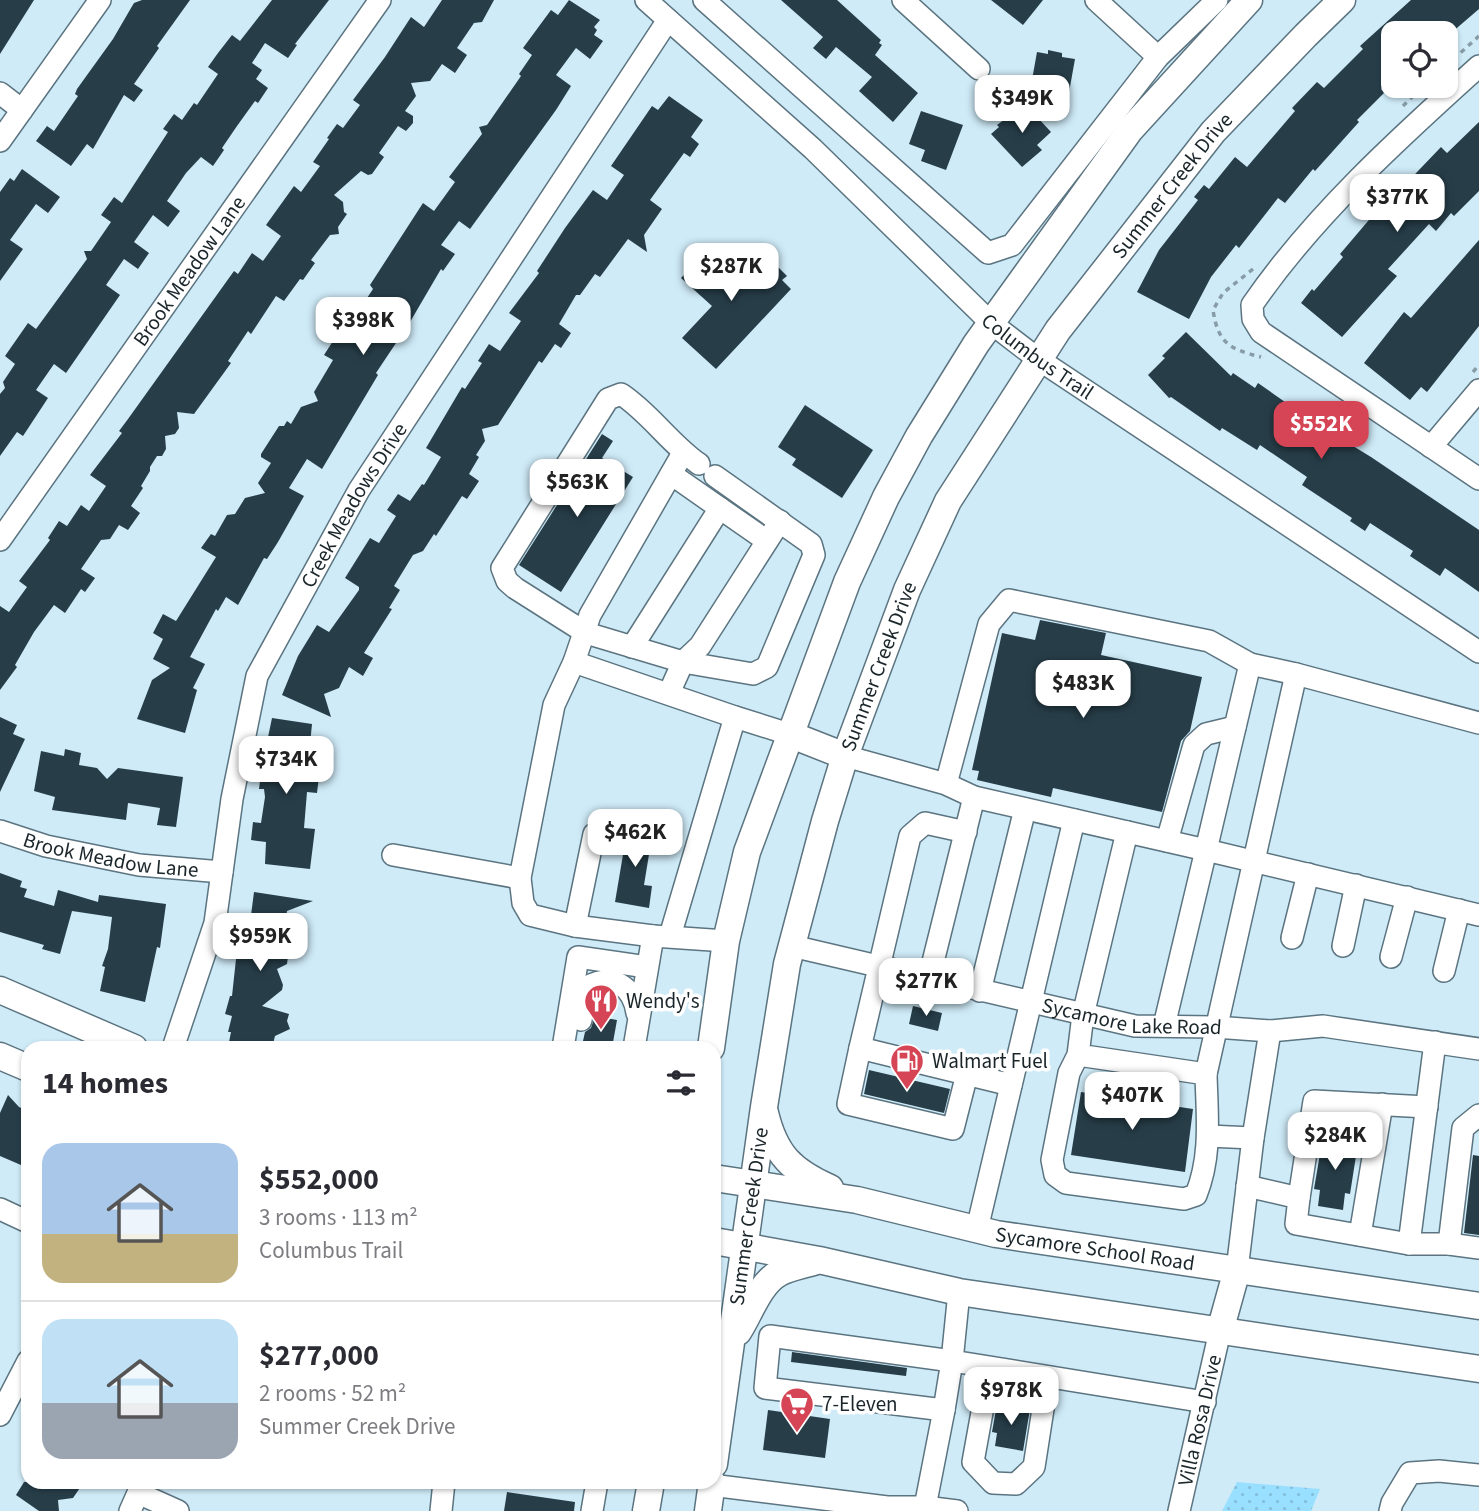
<!DOCTYPE html>
<html lang="en">
<head>
<meta charset="utf-8">
<style>
	:root { --surface:#fff; --page:#f2f2f3; --text:#2b2b33; --muted:#7c7c81; --line:#e1e1e2; --accent:#d64555 }
	body { margin:0; font-family:"Source Sans 3",sans-serif; background:var(--page); color:var(--text); height:100vh; display:flex; flex-direction:column; font-size:26px; white-space:nowrap }
	* { box-sizing:border-box; margin:0 }
	p { font-size:23px; color:var(--muted) }
	.icon { flex:none; width:38px; height:38px; fill:none; stroke:currentColor; stroke-width:2; stroke-linecap:round; stroke-linejoin:round }
	.map { position:relative; flex:1; overflow:hidden }
	.side { position:absolute; left:21px; top:1041px; width:700px; height:448px; display:flex; flex-direction:column; background:var(--surface); border-radius:21px; box-shadow:0 2px 5px #0004 }
	.side>* { flex:none }
	.tools { position:absolute; left:1381px; top:21px; display:grid; gap:14px }
	.tools a { display:grid; place-items:center; width:77px; height:77px; border-radius:14px; background:var(--surface); box-shadow:0 2px 5px #0004; font-size:35px }
	.price { position:absolute; translate:-50% -60px; padding:0 16px; border-radius:14px; background:#fff; color:#222; font-size:23px; line-height:46px; filter:drop-shadow(0 2px 4px #0008) }
	.price::after { content:''; position:absolute; left:50%; top:42px; width:21px; height:16px; margin-left:-10px; background:inherit; clip-path:polygon(0 0,100% 0,50% 100%) }
	.price.active { background:var(--accent); color:#fff }
	ul { padding:0; list-style:none }
	li { display:flex; align-items:center; gap:21px; height:175px; padding:0 21px }
	li+li { border-top:2px solid var(--line) }
	li span { display:grid; place-items:center; flex:none; width:196px; height:140px; border-radius:21px; color:#555 }
	li>.icon { margin-inline-start:auto }
	span .icon { width:84px; height:84px; fill:#fffc; stroke-width:1 }
	li b { font-size:30px }
	h2 { display:flex; justify-content:space-between; align-items:center; height:84px; padding:0 21px; font-size:30px }
	.map>svg:first-child { display:block }
	.park { fill:url(#park-dots) }
	.building { fill:#273e49 }
	.lines { fill:none; stroke-linecap:round; stroke-linejoin:round }
	.minor-casing { stroke:#5b7480; stroke-width:24 }
	.major-casing { stroke:#5b7480; stroke-width:29 }
	.path { stroke:#879ca6; stroke-width:3.5; stroke-dasharray:5 5; stroke-linecap:butt }
	.minor { stroke:#fff; stroke-width:21 }
	.major { stroke:#fff; stroke-width:26 }
	.labels { text-anchor:middle; dominant-baseline:central; stroke-width:7; stroke-linejoin:round; paint-order:stroke }
	.street-label { font-size:21px; fill:#1b262b; stroke:#fff }
	.poi-label { font-size:21px; fill:#1b262b; stroke:#fff; text-anchor:start }
</style>
</head>
<body>
<div class="map">
<svg width="1479" height="1511" viewBox="0 0 1479 1511">
	<defs>
		<pattern id="park-dots" width="8" height="8" patternUnits="userSpaceOnUse" patternTransform="scale(1.75)"><rect width="8" height="8" fill="#99dfff"/><path d="M2 2h.1M6 6h.1" fill="none" stroke="#83bfdb" stroke-width="1.8" stroke-linecap="round"/></pattern>
	</defs>
	<rect width="100%" height="100%" fill="#cfebf8"/>
	<path class="park" d="M 1237,1482 L 1320,1489 L 1311,1511 L 1222,1511 Z"/>
	<path class="building" d="M 0,0 L 34,0 L 0,54 Z
		M 142,0 L 190,0 L 157,46 L 159,48 L 134,84 L 143,90 L 134,102 L 124,95 L 93,149 L 87,144 L 71,166 L 36,141 L 47,126 L 54,131 L 78,96 L 75,94 L 77,89 L 113,39 L 131,8 L 134,3 Z
		M 272,0 L 329,0 L 295,44 L 297,45 L 288,58 L 265,43 L 252,63 L 262,70 L 256,79 L 268,88 L 258,103 L 255,101 L 237,126 L 222,148 L 224,150 L 213,166 L 201,157 L 186,173 L 167,201 L 180,211 L 168,227 L 153,215 L 134,242 L 149,253 L 138,269 L 124,259 L 106,285 L 120,295 L 66,373 L 54,364 L 36,390 L 48,398 L 23,436 L 17,432 L 0,456 L 0,394 L 5,388 L 3,382 L 15,364 L 5,356 L 28,323 L 36,329 L 87,259 L 84,251 L 91,251 L 111,222 L 101,215 L 114,197 L 122,203 L 168,132 L 163,129 L 174,114 L 182,120 L 194,103 L 197,105 L 218,74 L 208,67 L 218,53 L 232,35 L 240,41 Z
		M 442,0 L 494,0 L 482,22 L 474,23 L 457,48 L 467,55 L 455,73 L 442,64 L 430,81 L 411,83 L 416,96 L 405,111 L 413,116 L 413,123 L 406,131 L 398,126 L 379,153 L 384,157 L 372,174 L 368,175 L 361,171 L 334,195 L 343,202 L 344,212 L 347,214 L 338,227 L 339,234 L 330,235 L 311,260 L 315,263 L 303,280 L 300,279 L 284,301 L 276,296 L 251,334 L 248,331 L 228,361 L 231,363 L 194,414 L 177,412 L 179,428 L 175,434 L 165,436 L 166,449 L 162,456 L 157,456 L 150,467 L 150,471 L 141,486 L 143,488 L 131,506 L 140,513 L 128,530 L 119,525 L 110,539 L 101,540 L 81,569 L 95,578 L 85,592 L 81,589 L 65,613 L 54,605 L 34,632 L 15,665 L 17,667 L 0,690 L 0,606 L 9,612 L 27,587 L 19,581 L 50,540 L 48,538 L 59,521 L 67,526 L 81,505 L 89,511 L 106,486 L 90,475 L 122,433 L 119,431 L 128,419 L 234,271 L 238,274 L 252,253 L 263,261 L 281,236 L 266,225 L 294,186 L 301,192 L 320,166 L 313,162 L 329,139 L 327,138 L 337,124 L 343,128 L 360,105 L 353,100 L 385,57 L 411,17 L 424,27 Z
		M 569,0 L 600,20 L 594,27 L 597,30 L 594,35 L 603,41 L 590,59 L 576,48 L 556,75 L 571,86 L 556,110 L 470,229 L 459,221 L 441,245 L 455,254 L 443,271 L 441,269 L 410,322 L 376,373 L 378,375 L 322,469 L 307,459 L 289,488 L 304,496 L 278,542 L 267,559 L 264,558 L 238,605 L 226,597 L 218,611 L 216,609 L 190,657 L 205,664 L 193,688 L 197,690 L 185,733 L 137,719 L 152,680 L 170,668 L 153,659 L 163,639 L 153,633 L 163,614 L 176,621 L 216,557 L 201,548 L 211,534 L 215,536 L 227,515 L 235,514 L 245,498 L 265,493 L 258,483 L 271,463 L 261,457 L 261,454 L 279,426 L 284,426 L 287,421 L 291,424 L 301,407 L 318,401 L 314,392 L 333,360 L 324,355 L 335,338 L 339,341 L 362,312 L 359,310 L 373,289 L 370,285 L 423,203 L 434,211 L 455,182 L 449,177 L 482,134 L 479,127 L 487,125 L 521,76 L 519,74 L 532,55 L 523,48 L 551,10 L 558,15 Z
		M 781,0 L 837,0 L 881,40 L 879,43 L 882,45 L 875,55 L 918,93 L 893,122 L 859,91 L 872,77 L 836,47 L 826,59 L 813,48 L 823,37 Z
		M 991,0 L 1043,0 L 1023,25 Z
		M 1411,0 L 1479,0 L 1479,9 L 1451,33 L 1393,33 L 1393,77 L 1381,89 L 1384,93 L 1357,120 L 1359,122 L 1315,171 L 1313,169 L 1285,203 L 1278,198 L 1239,248 L 1236,245 L 1211,277 L 1189,319 L 1137,292 L 1159,250 L 1198,200 L 1194,197 L 1204,185 L 1209,189 L 1235,157 L 1247,167 L 1295,111 L 1292,108 L 1317,82 L 1324,88 L 1363,49 L 1360,46 Z
		M 1048,50 L 1062,53 L 1062,57 L 1075,59 L 1068,98 L 1030,91 L 1037,52 L 1048,54 Z
		M 669,96 L 703,120 L 691,137 L 699,144 L 690,157 L 684,153 L 650,200 L 662,209 L 644,235 L 647,252 L 628,239 L 600,277 L 595,274 L 580,295 L 576,295 L 559,324 L 571,333 L 561,348 L 555,344 L 542,363 L 539,361 L 498,425 L 482,429 L 485,441 L 476,455 L 479,457 L 469,474 L 479,481 L 467,499 L 462,496 L 436,536 L 434,534 L 423,551 L 413,555 L 394,586 L 400,590 L 389,608 L 392,609 L 364,653 L 373,658 L 363,676 L 349,667 L 339,688 L 324,694 L 331,717 L 282,695 L 298,656 L 317,625 L 329,632 L 359,590 L 359,587 L 345,578 L 370,538 L 379,543 L 396,516 L 387,510 L 398,494 L 410,501 L 422,484 L 424,485 L 441,457 L 426,448 L 462,387 L 465,389 L 482,363 L 478,361 L 489,344 L 500,351 L 521,321 L 509,313 L 539,273 L 537,271 L 565,228 L 593,190 L 607,200 L 624,175 L 611,166 L 652,106 L 658,110 Z
		M 1025,104 L 1051,132 L 1037,145 L 1042,150 L 1022,167 L 991,134 L 999,127 L 997,125 Z
		M 921,111 L 963,125 L 946,170 L 921,161 L 925,150 L 909,144 Z
		M 1479,122 L 1479,191 L 1454,216 L 1451,213 L 1436,231 L 1429,224 L 1388,269 L 1397,276 L 1342,337 L 1301,303 L 1312,289 L 1314,291 L 1343,257 L 1340,254 L 1374,214 L 1379,218 L 1399,196 L 1396,194 L 1441,147 L 1447,153 Z
		M 22,169 L 60,197 L 48,213 L 36,204 L 10,240 L 23,249 L 0,281 L 0,192 L 10,178 L 14,181 Z
		M 1479,240 L 1479,326 L 1427,392 L 1421,387 L 1410,400 L 1364,363 L 1404,312 L 1411,318 Z
		M 711,247 L 741,275 L 758,258 L 765,264 L 770,259 L 787,276 L 782,280 L 791,289 L 716,369 L 682,338 L 712,306 L 681,278 Z
		M 1186,332 L 1231,376 L 1233,373 L 1255,388 L 1258,383 L 1295,409 L 1298,405 L 1313,416 L 1310,420 L 1334,437 L 1335,435 L 1371,457 L 1479,530 L 1479,592 L 1445,568 L 1440,576 L 1410,556 L 1413,551 L 1370,523 L 1365,531 L 1350,521 L 1352,518 L 1302,485 L 1307,477 L 1260,445 L 1257,450 L 1222,428 L 1220,431 L 1171,397 L 1169,398 L 1148,375 L 1165,358 L 1162,356 Z
		M 805,405 L 873,450 L 842,498 L 792,465 L 796,459 L 778,447 Z
		M 602,434 L 613,441 L 602,458 L 633,477 L 561,592 L 519,565 Z
		M 1040,620 L 1106,633 L 1101,655 L 1202,677 L 1190,731 L 1181,741 L 1162,812 L 1053,788 L 1051,797 L 977,780 L 979,771 L 972,770 L 1002,633 L 1035,640 Z
		M 0,717 L 17,725 L 13,734 L 25,739 L 0,792 Z
		M 272,718 L 312,724 L 307,775 L 319,776 L 317,793 L 307,792 L 304,828 L 315,829 L 310,869 L 265,864 L 266,842 L 251,840 L 253,822 L 261,823 L 265,797 L 264,789 L 259,789 L 265,742 L 267,742 Z
		M 65,749 L 81,753 L 79,765 L 97,768 L 107,779 L 118,768 L 183,777 L 176,827 L 157,825 L 160,808 L 128,803 L 126,820 L 52,810 L 55,797 L 34,791 L 41,751 L 64,756 Z
		M 628,825 L 653,830 L 644,885 L 652,886 L 649,908 L 615,902 Z
		M 0,873 L 22,881 L 20,887 L 27,889 L 24,897 L 54,906 L 58,890 L 98,902 L 99,895 L 166,904 L 160,948 L 157,947 L 145,1002 L 100,991 L 105,967 L 102,966 L 108,949 L 112,917 L 72,911 L 60,954 L 42,949 L 44,945 L 0,932 Z
		M 254,892 L 313,901 L 287,911 L 282,949 L 289,949 L 287,964 L 277,969 L 283,985 L 282,990 L 262,1006 L 289,1014 L 287,1021 L 290,1029 L 275,1036 L 272,1048 L 257,1048 L 229,1042 L 231,1032 L 228,1032 L 232,1016 L 225,1014 L 230,996 L 232,996 L 240,922 L 250,923 Z
		M 913,1006 L 942,1013 L 938,1031 L 909,1024 Z
		M 595,1016 L 617,1020 L 612,1048 L 587,1048 L 588,1042 L 583,1041 L 585,1032 L 591,1028 Z
		M 869,1070 L 950,1089 L 944,1113 L 864,1094 Z
		M 1081,1092 L 1193,1109 L 1185,1172 L 1071,1155 Z
		M 8,1095 L 19,1107 L 26,1110 L 21,1120 L 28,1123 L 28,1168 L 0,1156 L 0,1113 Z
		M 1323,1136 L 1358,1143 L 1350,1194 L 1345,1193 L 1343,1210 L 1318,1206 L 1320,1190 L 1314,1189 Z
		M 1473,1155 L 1479,1156 L 1479,1235 L 1464,1233 Z
		M 792,1352 L 907,1368 L 906,1376 L 791,1362 Z
		M 997,1404 L 1030,1409 L 1023,1451 L 995,1446 L 997,1433 L 992,1432 Z
		M 768,1410 L 830,1419 L 825,1458 L 763,1450 Z
		M 24,1482 L 84,1482 L 73,1498 L 58,1500 L 59,1511 L 39,1511 L 16,1495 Z
		M 507,1492 L 575,1502 L 574,1511 L 504,1511 Z"/>
	<g class="lines">
		<g class="minor-casing">
			<g id="minor">
				<path id="s1" d="M 646,0 L 813,149 L 991,323 L 1038,359 L 1479,652"/>
				<path d="M 704,0 L 988,253 L 1012,245 L 1158,57 L 1217,0"/>
				<path d="M 903,0 L 979,69"/>
				<path d="M 1096,0 L 1158,57"/>
				<path d="M 1479,66 C 1399,138 1313,216 1252,305 L 1253,319 L 1261,332 L 1479,479"/>
				<path d="M 0,93 L 22,110"/>
				<path d="M 0,141 L 100,0"/>
				<path d="M 1431,447 L 1479,390"/>
				<path d="M 683,453 L 590,615 L 574,662 L 735,717"/>
				<path d="M 699,464 C 670,444 650,413 621,394 L 608,399 L 502,568 L 507,581 L 515,588 L 586,633 L 683,662 L 700,646 L 780,521"/>
				<path d="M 671,474 L 767,541"/>
				<path id="s2" d="M 0,540 L 380,0"/>
				<path d="M 632,647 L 720,508"/>
				<path d="M 574,662 L 554,705 L 520,878 L 523,903 L 530,915 L 575,926"/>
				<path d="M 1296,674 L 1479,723"/>
				<path d="M 669,693 L 683,662 L 753,674 L 767,667 L 814,555 L 811,544 L 715,476"/>
				<path d="M 845,756 L 946,784 L 974,797 L 1206,850 L 1250,664 L 1209,641 L 1009,600 L 989,624 L 946,784"/>
				<path id="s3" d="M 0,831 L 46,846 L 139,865 L 222,872"/>
				<path d="M 966,832 L 925,823 L 910,836 L 860,1048 L 1011,1085"/>
				<path d="M 594,834 L 575,926 L 653,936"/>
				<path d="M 1167,841 L 1194,745 L 1206,734 L 1235,727"/>
				<path d="M 393,855 L 520,878"/>
				<path d="M 670,936 L 735,717 L 789,734"/>
				<path d="M 1292,938 L 1308,874"/>
				<path id="s4" d="M 792,946 L 1135,1026 L 1215,1027 L 1270,1031 L 1323,1026 L 1479,1049"/>
				<path d="M 1343,946 L 1356,885"/>
				<path d="M 1391,957 L 1407,897"/>
				<path d="M 1444,971 L 1459,910"/>
				<path d="M 929,978 L 974,797"/>
				<path d="M 980,991 L 1025,809"/>
				<path d="M 581,1020 L 587,987 C 613,973 633,986 637,1013"/>
				<path d="M 1164,1026 L 1206,850 L 1479,915"/>
				<path id="s5" d="M 173,1048 L 215,923 L 232,799 L 257,676 L 359,490 L 668,20"/>
				<path d="M 563,1048 L 578,957 L 647,967"/>
				<path d="M 634,1048 L 653,936 L 726,941"/>
				<path d="M 860,1048 L 848,1104 L 953,1129 L 967,1074"/>
				<path d="M 1078,1055 L 1206,1074 C 1207,1116 1212,1155 1196,1195 L 1184,1199 L 1066,1183 L 1055,1175 L 1052,1160 L 1069,1073 L 1078,1055 L 1083,1015 L 1127,832"/>
				<path d="M 1206,1074 L 1296,674 L 1250,664"/>
				<path d="M 1479,1115 L 1463,1128 L 1449,1244 L 1479,1248"/>
				<path d="M 1208,1136 L 1253,1138"/>
				<path d="M 1247,1186 L 1299,1198 L 1296,1224 L 1409,1244 L 1449,1244"/>
				<path d="M 1299,1198 L 1314,1101 L 1427,1107"/>
				<path d="M 0,1209 L 28,1222"/>
				<path d="M 977,1229 L 1074,820"/>
				<path d="M 1360,1235 L 1382,1104"/>
				<path d="M 1409,1244 L 1435,1042"/>
				<path d="M 1237,1270 L 1253,1138 L 1270,1031"/>
				<path d="M 990,1368 L 973,1462 L 993,1483 L 1016,1484 L 1034,1467 L 1048,1377"/>
				<path d="M 944,1410 L 952,1361 L 1205,1402"/>
				<path d="M 0,1415 L 28,1361"/>
				<path d="M 711,1485 L 887,1507 L 925,1507 L 944,1410 L 765,1388 L 770,1336 L 952,1361 L 959,1292"/>
				<path d="M 925,1507 L 957,1511"/>
				<path d="M 130,1511 L 138,1493 L 178,1511"/>
				<path d="M 441,1511 L 444,1482"/>
				<path d="M 592,1511 L 597,1482"/>
				<path id="s6" d="M 1179,1511 L 1220,1331"/>
				<path d="M 1390,1511 L 1392,1503 L 1410,1473 L 1439,1471 L 1479,1475"/>
			</g>
		</g>
		<g class="major-casing">
			<g id="major">
				<path d="M 789,734 L 845,756"/>
				<path d="M 0,990 L 134,1048"/>
				<path d="M 711,1048 L 726,941 L 747,852 L 847,582 L 886,497 L 919,436 L 976,344 L 1130,130 L 1249,0"/>
				<path d="M 0,1056 L 28,1068"/>
				<path d="M 765,1113 C 775,1155 792,1171 830,1188"/>
				<path id="s7" d="M 714,1178 L 857,1200 L 996,1234 L 1479,1306"/>
				<path d="M 714,1241 L 819,1260 L 959,1292 L 1479,1369"/>
				<path d="M 1220,1331 L 1237,1270"/>
				<path d="M 738,1332 C 750,1314 759,1284 779,1273 C 790,1267 805,1265 816,1261"/>
				<path id="s8" d="M 714,1464 L 764,1107 L 787,964 L 825,821 L 845,756 L 907,590 L 948,501 L 1058,330 L 1213,132 L 1306,35 L 1342,0"/>
				<path d="M 646,1511 L 651,1482"/>
				<path d="M 708,1511 L 712,1482"/>
			</g>
		</g>
		<path class="path" d="M 1446,66 L 1479,36
			M 1403,106 L 1423,86
			M 1253,269 L 1223,293 L 1213,310 C 1218,343 1229,349 1261,357
			M 1473,372 L 1479,365"/>
		<use href="#minor" class="minor"/>
		<use href="#major" class="major"/>
	</g>
	<defs>
		<g id="restaurant-pin" transform="scale(1.75)"><path d="M0 17L-7.5 6A9.5 9.5 0 1 1 7.5 6Z" fill="#d64555" stroke="#fff"/><path d="M-5-6h1v4h1v-4h1v4h1v-4h1v5L-1.5 .5V6h-2V.5L-5-1ZM5-6V6H3V1.5H1.5Q1.5-4 5-6Z" fill="#fff"/></g>
		<g id="fuel-pin" transform="scale(1.75)"><path d="M0 17L-7.5 6A9.5 9.5 0 1 1 7.5 6Z" fill="#d64555" stroke="#fff"/><path d="M-5.5-6h7V0h2V4h1.3V-2.5L3-4.5l.8-.8L6-3V5H2.5V1h-1V6h-7ZM-4.2-4.7v3.2H.2V-4.7Z" fill="#fff"/></g>
		<g id="supermarket-pin" transform="scale(1.75)"><path d="M0 17L-7.5 6A9.5 9.5 0 1 1 7.5 6Z" fill="#d64555" stroke="#fff"/><path d="M-6-5.5h2.5l.6 2H6L4.5 2H-2.5L-4.4-4H-6ZM-1.5 3.2a1.3 1.3 0 1 0 .1 0ZM3 3.2a1.3 1.3 0 1 0 .1 0Z" fill="#fff"/></g>
	</defs>
	<g fill-rule="evenodd">
		<use href="#restaurant-pin" x="601" y="1001"/>
		<use href="#fuel-pin" x="907" y="1061"/>
		<use href="#supermarket-pin" x="797" y="1404"/>
	</g>
	<g class="labels">
		<g class="street-label">
			<text stroke="none"><textPath href="#s8" startOffset="1384">Summer Creek Drive</textPath></text>
			<text stroke="none"><textPath href="#s2" startOffset="329">Brook Meadow Lane</textPath></text>
			<text stroke="none"><textPath href="#s1" startOffset="530">Columbus Trail</textPath></text>
			<text stroke="none"><textPath href="#s5" startOffset="579">Creek Meadows Drive</textPath></text>
			<text stroke="none"><textPath href="#s8" startOffset="817">Summer Creek Drive</textPath></text>
			<text stroke="none"><textPath href="#s3" startOffset="114">Brook Meadow Lane</textPath></text>
			<text stroke="none"><textPath href="#s4" startOffset="348">Sycamore Lake Road</textPath></text>
			<text stroke="none"><textPath href="#s8" startOffset="250">Summer Creek Drive</textPath></text>
			<text stroke="none"><textPath href="#s7" startOffset="388">Sycamore School Road</textPath></text>
			<text stroke="none"><textPath href="#s6" startOffset="93">Villa Rosa Drive</textPath></text>
		</g>
		<g class="poi-label">
			<text x="626" y="1001">Wendy's</text>
			<text x="932" y="1061">Walmart Fuel</text>
			<text x="822" y="1404">7-Eleven</text>
		</g>
	</g>
</svg>
<div class="tools">
<a><svg class="icon" aria-label="locate" viewBox="0 0 24 24"><circle cx="12" cy="12" r="6"/><path d="M12 2v4M12 18v4M2 12h4M18 12h4"/></svg></a>
</div>
<b class="price" style="left:1022px;top:135px">$349K</b>
<b class="price" style="left:1397px;top:234px">$377K</b>
<b class="price" style="left:731px;top:303px">$287K</b>
<b class="price" style="left:363px;top:357px">$398K</b>
<b class="price active" style="left:1321px;top:461px">$552K</b>
<b class="price" style="left:577px;top:519px">$563K</b>
<b class="price" style="left:1083px;top:720px">$483K</b>
<b class="price" style="left:286px;top:796px">$734K</b>
<b class="price" style="left:635px;top:869px">$462K</b>
<b class="price" style="left:260px;top:973px">$959K</b>
<b class="price" style="left:926px;top:1018px">$277K</b>
<b class="price" style="left:1132px;top:1132px">$407K</b>
<b class="price" style="left:1335px;top:1172px">$284K</b>
<b class="price" style="left:1011px;top:1427px">$978K</b>
<section class="side">
<h2>14 homes<svg class="icon" aria-label="filters" viewBox="0 0 24 24"><path d="M4 7h16M4 17h16"/><circle cx="9" cy="7" r="2"/><circle cx="15" cy="17" r="2"/></svg></h2>
<ul>
<li><span style="background:linear-gradient(#a9c7e8 65%,#c2b280 0)"><svg class="icon" aria-label="home" viewBox="0 0 24 24"><path d="M3 11l9-7 9 7M6 9v11h12V9"/></svg></span><div><b>$552,000</b><p>3 rooms · 113 m²</p><p>Columbus Trail</p></div></li>
<li><span style="background:linear-gradient(#bfe0f5 60%,#9aa5b1 0)"><svg class="icon" aria-label="home" viewBox="0 0 24 24"><path d="M3 11l9-7 9 7M6 9v11h12V9"/></svg></span><div><b>$277,000</b><p>2 rooms · 52 m²</p><p>Summer Creek Drive</p></div></li>
</ul>
</section>
</div>
</body>
</html>
